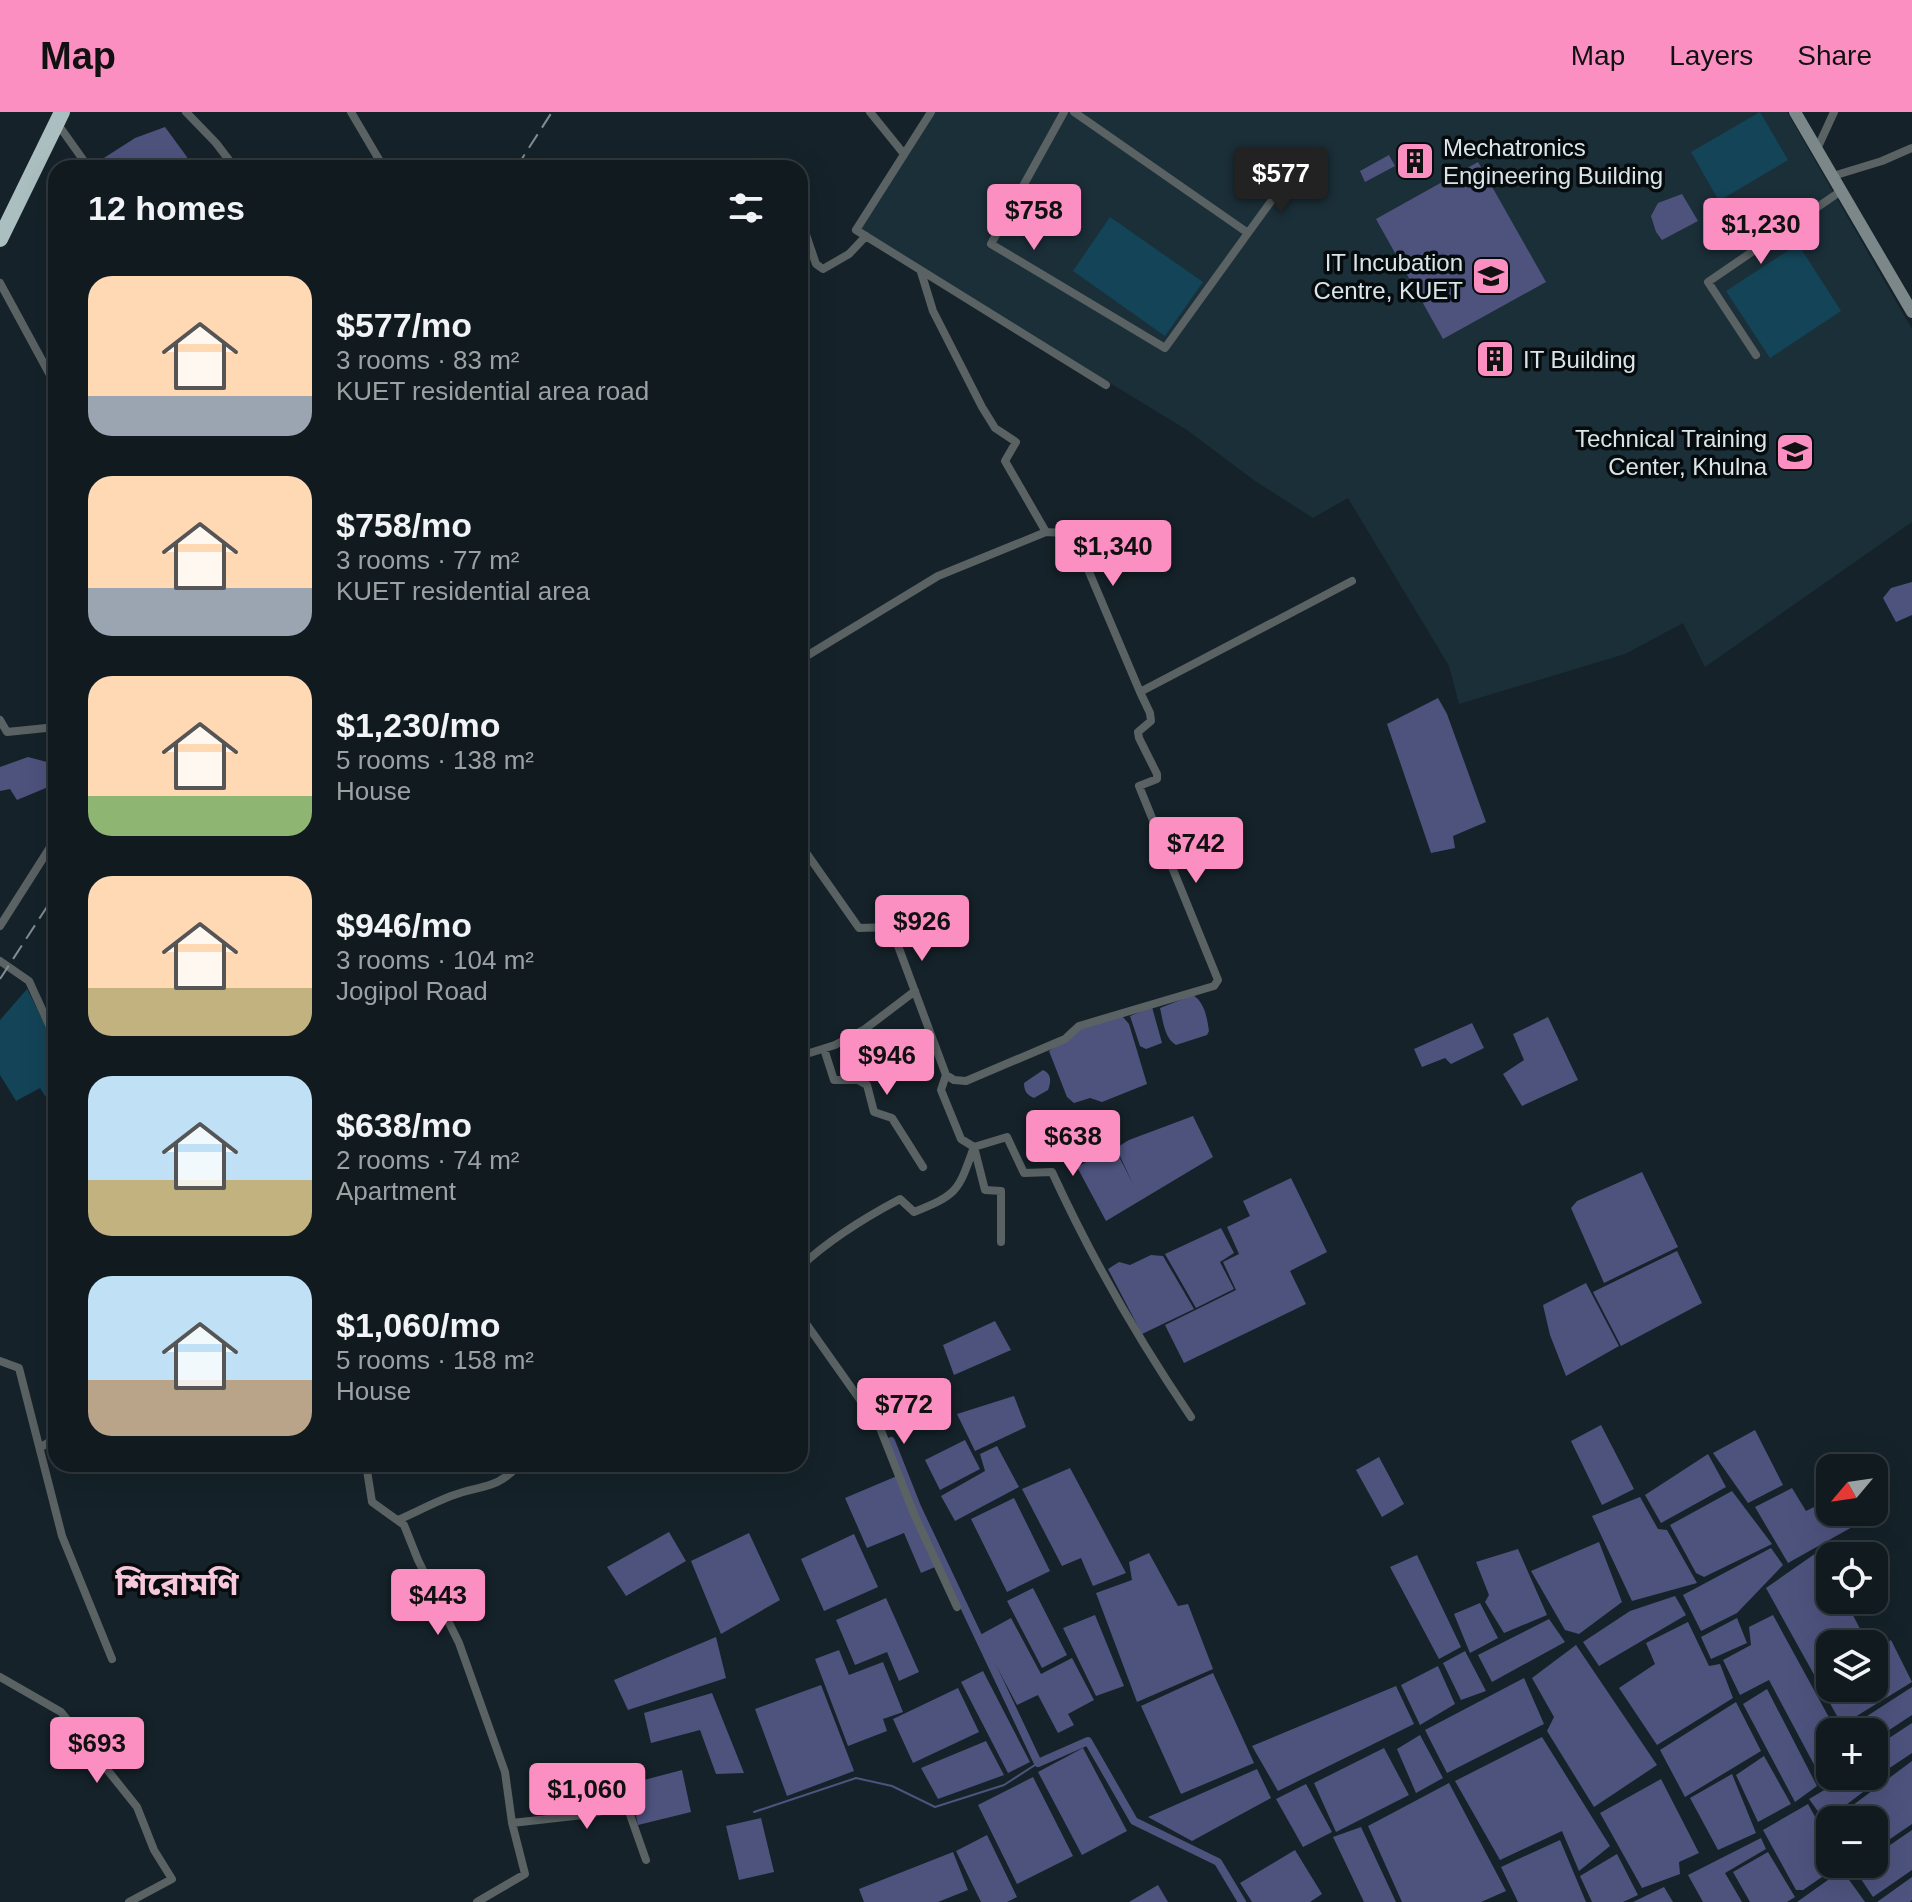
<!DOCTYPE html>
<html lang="en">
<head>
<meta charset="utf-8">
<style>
	:root { --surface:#101a1f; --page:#192328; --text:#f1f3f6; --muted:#9ca1a4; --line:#30383d; --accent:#fc8fc2 }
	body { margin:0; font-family:Helvetica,"Noto Sans Bengali",sans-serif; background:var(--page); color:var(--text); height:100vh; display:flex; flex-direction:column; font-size:30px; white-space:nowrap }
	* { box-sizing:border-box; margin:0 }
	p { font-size:26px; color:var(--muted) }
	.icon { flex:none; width:44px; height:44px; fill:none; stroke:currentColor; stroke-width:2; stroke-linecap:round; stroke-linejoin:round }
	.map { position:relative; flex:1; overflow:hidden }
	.panel { position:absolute; left:48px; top:48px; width:760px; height:1312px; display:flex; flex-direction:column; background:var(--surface); border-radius:24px; box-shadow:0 8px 32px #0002,0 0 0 2px var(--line) }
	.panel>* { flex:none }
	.needle { width:52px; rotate:241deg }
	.fabs { position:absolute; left:1816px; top:1342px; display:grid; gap:16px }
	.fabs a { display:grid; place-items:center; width:72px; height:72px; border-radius:16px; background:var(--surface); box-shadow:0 8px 32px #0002,0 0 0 2px var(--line); font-size:40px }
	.price { position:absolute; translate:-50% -68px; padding:0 18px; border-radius:8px; background:var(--accent); color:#111; font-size:26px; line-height:52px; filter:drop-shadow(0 2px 4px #0008) }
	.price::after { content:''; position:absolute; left:50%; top:48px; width:24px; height:18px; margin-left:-12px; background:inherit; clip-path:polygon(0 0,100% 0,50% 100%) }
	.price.on { background:#222; color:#fff }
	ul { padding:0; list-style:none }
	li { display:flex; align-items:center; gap:24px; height:200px; padding:0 40px }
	li span { display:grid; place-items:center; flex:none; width:224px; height:160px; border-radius:24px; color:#555 }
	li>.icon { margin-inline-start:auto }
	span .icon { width:96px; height:96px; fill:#fffc; stroke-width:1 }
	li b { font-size:34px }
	h2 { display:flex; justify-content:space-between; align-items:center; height:96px; padding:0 40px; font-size:34px }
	header { display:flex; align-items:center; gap:48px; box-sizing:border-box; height:112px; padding:0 40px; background:var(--accent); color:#111 }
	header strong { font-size:38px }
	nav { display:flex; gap:44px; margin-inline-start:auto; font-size:28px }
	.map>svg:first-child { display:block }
	.built { fill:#1b2f39 }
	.green { fill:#144458 }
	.water { fill:#4e537e }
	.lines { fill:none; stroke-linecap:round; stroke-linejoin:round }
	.stream { stroke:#4e537e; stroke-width:2 }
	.canal { stroke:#4e537e; stroke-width:8 }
	.street { stroke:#5a6263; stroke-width:8 }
	.secondary { stroke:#7b8788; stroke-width:12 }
	.highway { stroke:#abbec0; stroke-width:16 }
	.rail { stroke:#828d93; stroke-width:2; stroke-dasharray:16 8; stroke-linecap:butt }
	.labels { text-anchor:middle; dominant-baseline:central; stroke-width:7; stroke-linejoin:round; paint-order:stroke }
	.poi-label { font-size:24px; fill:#dbe4e8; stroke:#060b0e; text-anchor:start }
	.district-label { font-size:32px; font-weight:bold; fill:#f7c7db; stroke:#060b0e }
</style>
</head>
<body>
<header>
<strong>Map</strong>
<nav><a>Map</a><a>Layers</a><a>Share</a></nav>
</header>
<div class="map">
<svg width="1912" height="1790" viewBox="0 0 1912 1790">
	<rect width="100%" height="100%" fill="#152229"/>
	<path class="built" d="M 932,0 L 1787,0 L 1912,217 L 1912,410 L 1705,555 L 1683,511 L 1625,542 L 1459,592 L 1449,554 L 1348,386 L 1313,406 L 1255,369 L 1187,318 L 859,118 Z"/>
	<path class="green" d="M 1760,0 L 1788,48 L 1719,89 L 1691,40 Z
		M 1110,105 L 1203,170 L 1165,224 L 1073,159 Z
		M 1798,132 L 1841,199 L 1770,246 L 1726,179 Z
		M 27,877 L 56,934 L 56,978 L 45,984 L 40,976 L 16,989 L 0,963 L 0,908 Z"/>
	<path class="water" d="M 165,15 L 187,45 L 187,56 L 96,56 L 93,53 L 135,26 Z
		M 1389,43 L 1395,54 L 1365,70 L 1360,59 Z
		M 1478,50 L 1546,170 L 1443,227 L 1376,107 Z
		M 1682,82 L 1698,109 L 1662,128 L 1656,120 L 1651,104 L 1658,91 Z
		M 1912,470 L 1912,503 L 1896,510 L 1883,486 L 1891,476 Z
		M 1438,586 L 1447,602 L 1486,710 L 1453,724 L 1455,736 L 1431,741 L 1387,612 Z
		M 28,645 L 47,650 L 55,656 L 53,673 L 17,688 L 10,677 L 0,679 L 0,655 Z
		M 1193,883 C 1205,891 1207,906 1209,919 L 1207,923 L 1176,933 C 1164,926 1163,908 1160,896 Z
		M 1152,895 L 1162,931 L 1146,937 L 1140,934 L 1130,904 Z
		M 1122,904 L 1129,912 L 1147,972 L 1102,990 L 1090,986 L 1074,991 L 1067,985 L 1049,939 L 1082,915 Z
		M 1548,905 L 1578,968 L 1522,994 L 1503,962 L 1524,948 L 1513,922 Z
		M 1472,911 L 1484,936 L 1451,952 L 1445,946 L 1422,955 L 1414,937 Z
		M 1043,958 C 1052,962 1051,970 1048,978 L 1034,986 C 1027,983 1024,979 1024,971 Z
		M 1193,1004 L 1213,1045 L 1106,1109 L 1077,1055 L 1114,1035 L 1133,1072 L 1116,1036 L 1129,1028 Z
		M 1642,1060 L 1678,1135 L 1604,1171 L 1571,1096 L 1577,1089 Z
		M 1291,1066 L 1327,1140 L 1290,1159 L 1306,1192 L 1184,1251 L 1165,1213 L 1236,1178 L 1223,1150 L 1239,1142 L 1227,1115 L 1250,1104 L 1243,1089 Z
		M 1221,1116 L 1234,1141 L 1220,1150 L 1234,1177 L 1196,1196 L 1165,1142 Z
		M 1677,1139 L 1702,1191 L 1621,1234 L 1593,1180 Z
		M 1151,1143 L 1163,1144 L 1194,1197 L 1142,1222 L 1108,1157 L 1119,1150 L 1130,1153 Z
		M 1586,1171 L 1619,1234 L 1566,1264 L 1550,1223 L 1543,1193 Z
		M 995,1209 L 1011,1238 L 954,1263 L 943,1233 Z
		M 1014,1284 L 1026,1315 L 975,1339 L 957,1302 Z
		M 1601,1313 L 1634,1377 L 1602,1393 L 1571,1329 Z
		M 1755,1318 L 1783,1373 L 1748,1391 L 1713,1341 Z
		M 965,1328 L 980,1357 L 940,1378 L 925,1348 Z
		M 997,1334 L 1019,1375 L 955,1409 L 941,1384 L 985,1359 L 980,1342 Z
		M 1708,1342 L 1726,1375 L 1661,1411 L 1645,1383 Z
		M 1379,1345 L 1404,1392 L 1382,1405 L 1356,1358 Z
		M 1070,1356 L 1126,1461 L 1093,1474 L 1081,1446 L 1062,1454 L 1022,1377 Z
		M 897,1364 L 935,1455 L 921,1461 L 904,1421 L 867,1436 L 845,1386 Z
		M 1792,1376 L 1806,1399 L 1830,1387 L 1830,1400 L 1846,1400 L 1854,1414 L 1788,1451 L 1755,1395 Z
		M 1732,1379 L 1772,1432 L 1704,1465 L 1696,1461 L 1670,1413 Z
		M 1640,1385 L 1658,1417 L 1667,1418 L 1697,1471 L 1632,1489 L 1592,1404 Z
		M 1014,1386 L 1050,1459 L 1007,1480 L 971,1407 Z
		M 669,1420 L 686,1449 L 626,1484 L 607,1455 Z
		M 749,1421 L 780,1488 L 721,1522 L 691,1449 Z
		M 854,1422 L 878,1475 L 824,1499 L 801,1447 Z
		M 1599,1430 L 1622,1490 L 1579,1522 L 1565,1518 L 1531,1459 Z
		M 1771,1436 L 1783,1453 L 1737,1501 L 1701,1519 L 1683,1483 Z
		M 1518,1437 L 1547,1503 L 1504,1521 L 1485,1490 L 1489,1483 L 1476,1450 Z
		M 1819,1439 L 1830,1460 L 1830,1488 L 1845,1488 L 1868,1532 L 1830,1532 L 1830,1576 L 1874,1576 L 1874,1539 L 1891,1528 L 1912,1570 L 1842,1613 L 1766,1476 Z
		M 1149,1441 L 1178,1494 L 1188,1492 L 1213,1557 L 1137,1590 L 1096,1481 L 1132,1468 L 1129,1450 Z
		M 1417,1443 L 1461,1535 L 1439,1547 L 1390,1455 Z
		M 1033,1476 L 1067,1543 L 1042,1556 L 1007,1489 Z
		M 1675,1484 L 1686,1503 L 1599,1554 L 1583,1530 L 1630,1499 Z
		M 886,1486 L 919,1560 L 899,1569 L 887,1540 L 855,1553 L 836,1508 Z
		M 1480,1491 L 1498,1526 L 1470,1541 L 1454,1502 Z
		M 1095,1503 L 1124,1574 L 1096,1584 L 1063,1516 Z
		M 1773,1503 L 1837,1620 L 1830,1620 L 1830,1650 L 1818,1660 L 1769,1568 L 1740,1583 L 1723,1548 L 1751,1533 L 1749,1515 Z
		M 1011,1506 L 1041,1562 L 1072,1546 L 1094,1588 L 1068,1602 L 1074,1613 L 1058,1621 L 1038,1583 L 1017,1593 L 980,1523 Z
		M 1737,1506 L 1747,1531 L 1711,1547 L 1701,1525 Z
		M 1549,1507 L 1565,1530 L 1492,1570 L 1478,1543 Z
		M 1688,1510 L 1709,1554 L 1720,1552 L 1733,1586 L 1657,1633 L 1619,1576 L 1655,1552 L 1646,1531 Z
		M 716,1525 L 726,1566 L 628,1598 L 614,1568 Z
		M 1576,1533 L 1657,1653 L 1594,1695 L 1547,1619 L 1554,1605 L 1532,1566 Z
		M 839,1538 L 849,1563 L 883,1550 L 903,1600 L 883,1607 L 887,1619 L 848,1634 L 815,1547 Z
		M 1465,1539 L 1486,1579 L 1461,1588 L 1443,1551 Z
		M 1438,1554 L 1455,1592 L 1420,1613 L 1401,1573 Z
		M 983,1559 L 1030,1650 L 1008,1661 L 961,1570 Z
		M 1213,1561 L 1254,1651 L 1181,1682 L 1141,1594 Z
		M 1524,1566 L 1544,1612 L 1447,1661 L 1425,1618 Z
		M 821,1573 L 854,1659 L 787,1684 L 755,1597 Z
		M 1396,1574 L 1414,1612 L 1278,1679 L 1252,1634 Z
		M 1912,1575 L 1912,1603 L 1874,1628 L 1874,1620 L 1849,1620 L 1847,1617 Z
		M 958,1576 L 979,1620 L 913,1651 L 893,1607 Z
		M 1767,1577 L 1817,1674 L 1795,1690 L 1743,1592 Z
		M 712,1581 L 744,1661 L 716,1662 L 700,1618 L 651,1631 L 644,1601 Z
		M 1736,1590 L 1761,1639 L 1685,1685 L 1660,1638 Z
		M 1912,1611 L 1912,1641 L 1870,1669 L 1867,1664 L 1874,1664 L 1874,1636 Z
		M 1420,1623 L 1443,1666 L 1416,1681 L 1397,1637 Z
		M 1542,1625 L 1610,1734 L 1579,1759 L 1562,1719 L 1500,1748 L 1455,1669 Z
		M 986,1629 L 1004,1663 L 938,1687 L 921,1656 Z
		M 1083,1636 L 1127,1719 L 1082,1743 L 1038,1660 Z
		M 1384,1636 L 1409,1683 L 1336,1720 L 1314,1671 Z
		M 1764,1644 L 1791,1692 L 1758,1710 L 1736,1663 Z
		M 1912,1649 L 1912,1712 L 1874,1738 L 1874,1708 L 1833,1708 Z
		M 1257,1657 L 1271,1686 L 1192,1729 L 1148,1705 Z
		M 682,1658 L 691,1700 L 638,1713 L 629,1672 Z
		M 1830,1661 L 1830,1664 L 1861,1664 L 1867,1677 L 1825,1709 L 1809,1687 L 1826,1677 L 1821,1668 Z
		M 1732,1662 L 1756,1721 L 1718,1738 L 1690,1686 Z
		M 1033,1665 L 1073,1744 L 1017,1772 L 978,1693 Z
		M 1661,1667 L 1699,1741 L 1679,1750 L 1680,1762 L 1642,1776 L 1600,1701 Z
		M 1449,1671 L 1506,1779 L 1481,1790 L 1402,1790 L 1368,1714 Z
		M 1306,1672 L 1332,1720 L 1303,1735 L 1276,1687 Z
		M 1808,1692 L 1830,1732 L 1830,1752 L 1841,1752 L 1803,1778 L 1796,1778 L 1763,1718 Z
		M 761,1706 L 774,1760 L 739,1768 L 726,1714 Z
		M 1361,1715 L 1396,1790 L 1364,1790 L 1333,1725 Z
		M 1912,1718 L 1912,1758 L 1873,1785 L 1855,1758 L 1863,1752 L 1874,1752 L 1874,1744 Z
		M 987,1723 L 1017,1785 L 1007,1790 L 981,1790 L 956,1739 Z
		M 1761,1726 L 1766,1737 L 1725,1761 L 1742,1790 L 1703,1790 L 1688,1763 Z
		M 1560,1728 L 1586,1790 L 1518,1790 L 1501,1755 Z
		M 1295,1738 L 1322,1782 L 1310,1790 L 1252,1790 L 1240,1771 Z
		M 953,1740 L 968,1778 L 938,1790 L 864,1790 L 859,1777 Z
		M 1768,1740 L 1795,1785 L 1787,1790 L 1750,1790 L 1733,1760 Z
		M 1617,1742 L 1638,1783 L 1623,1790 L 1592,1790 L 1580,1764 Z
		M 1842,1758 L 1865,1790 L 1797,1790 Z
		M 1912,1765 L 1912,1788 L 1910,1790 L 1877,1790 Z
		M 1158,1773 L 1168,1790 L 1129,1790 Z
		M 1664,1775 L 1673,1790 L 1633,1790 Z"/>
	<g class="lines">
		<path class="stream" d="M 754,1700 L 856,1666 L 892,1674 L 935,1695 L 1004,1673 L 1038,1651"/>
		<path class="canal" d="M 891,1329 L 917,1395 L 1038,1651 L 1088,1629 L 1134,1709 L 1218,1750 L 1242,1790"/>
		<path class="street" d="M 186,0 L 216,31 L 235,56
			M 351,0 L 384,56
			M 870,0 L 904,42
			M 931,0 L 856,118 L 1106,273
			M 1064,0 L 991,132 L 1165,236 L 1248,121 L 1074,0
			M 57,11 L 89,56
			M 1817,37 L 1834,0
			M 1833,64 L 1882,49 L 1912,36
			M 800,105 L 816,152 L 823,157 L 849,142 L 866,124
			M 1248,121 L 1288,66
			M 0,171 L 56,274
			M 1756,243 L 1708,170 L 1841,79
			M 1046,420 L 1065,421 L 1084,448 L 1140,580
			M 800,548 L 938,464 L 1046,420 L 1005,349 L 1016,330 L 995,316 L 982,295 L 933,199 L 921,160
			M 0,608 L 7,620 L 56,615
			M 800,732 L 859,816 L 891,815 L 946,963 L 941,978 L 961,1027 L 974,1035 C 958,1079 959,1082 914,1100 L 900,1087 C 864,1106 830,1127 800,1155
			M 0,814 L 56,726
			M 0,849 L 29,869 L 56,928
			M 824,937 L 834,968 L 858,968 L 867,973 L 874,1000 L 892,1006 L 923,1055
			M 800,944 L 835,933 L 865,917 L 915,879
			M 946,963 L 954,968 L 966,969 L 1065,927 L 1079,914 L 1214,874 L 1218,868 L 1139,674 L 1157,667 L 1157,662 L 1139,626 L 1138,620 L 1151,609 L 1150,601 L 1140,580 L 1352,469
			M 1001,1130 L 1001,1079 L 985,1078 L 974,1035 L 1007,1025 L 1024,1061 L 1052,1060 C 1091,1145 1138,1227 1191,1305
			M 800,1203 L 880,1316 L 914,1402 L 957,1495
			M 0,1249 L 19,1256 L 62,1424 L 112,1547
			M 41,1335 L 56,1326
			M 366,1352 L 372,1390 L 404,1413 L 418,1448 L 459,1531 L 505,1660 L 512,1711 L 525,1762 L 477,1790
			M 398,1408 C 416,1400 433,1391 451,1384 C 482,1372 495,1379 520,1352
			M 0,1565 L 61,1600 L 137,1695 L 154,1738 L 172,1767 L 129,1790
			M 512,1711 L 583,1703 L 627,1694 L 646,1748"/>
		<path class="secondary" d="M 1795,0 L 1912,200"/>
		<path class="highway" d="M 0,127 L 62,0"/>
		<path class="rail" d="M 516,56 L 552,0
			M 0,867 L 56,781"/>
	</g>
	<defs>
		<g id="building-square" transform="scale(2)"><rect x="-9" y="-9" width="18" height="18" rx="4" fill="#fc8fc2" stroke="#060b0e"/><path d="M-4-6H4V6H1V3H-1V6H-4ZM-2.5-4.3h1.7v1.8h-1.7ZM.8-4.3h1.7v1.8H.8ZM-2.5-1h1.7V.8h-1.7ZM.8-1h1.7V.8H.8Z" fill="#111"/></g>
		<g id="university-square" transform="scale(2)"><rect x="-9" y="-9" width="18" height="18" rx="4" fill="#fc8fc2" stroke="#060b0e"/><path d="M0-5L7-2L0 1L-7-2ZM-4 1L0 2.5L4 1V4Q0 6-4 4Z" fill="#111"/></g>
		<g id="school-square" transform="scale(2)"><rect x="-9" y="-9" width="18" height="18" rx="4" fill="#fc8fc2" stroke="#060b0e"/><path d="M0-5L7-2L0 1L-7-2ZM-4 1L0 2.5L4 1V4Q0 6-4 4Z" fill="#111"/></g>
	</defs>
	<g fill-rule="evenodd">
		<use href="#building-square" x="1415" y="49"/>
		<use href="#university-square" x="1491" y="164"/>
		<use href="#building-square" x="1495" y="247"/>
		<use href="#school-square" x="1795" y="340"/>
	</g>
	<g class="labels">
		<g class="poi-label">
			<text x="1443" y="35">Mechatronics<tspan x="1443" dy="28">Engineering Building</tspan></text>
			<text x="1463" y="150" text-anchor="end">IT Incubation<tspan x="1463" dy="28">Centre, KUET</tspan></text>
			<text x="1523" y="247">IT Building</text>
			<text x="1767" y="326" text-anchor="end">Technical Training<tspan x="1767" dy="28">Center, Khulna</tspan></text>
		</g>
		<g class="district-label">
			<text x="177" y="1472">শিরোমণি</text>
		</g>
	</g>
</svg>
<div class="fabs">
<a><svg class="needle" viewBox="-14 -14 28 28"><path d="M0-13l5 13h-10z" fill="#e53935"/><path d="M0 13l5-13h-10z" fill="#9ca1a4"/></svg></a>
<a><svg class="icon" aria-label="locate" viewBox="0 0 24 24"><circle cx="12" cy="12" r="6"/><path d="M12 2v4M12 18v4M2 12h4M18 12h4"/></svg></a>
<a><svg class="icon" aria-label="layers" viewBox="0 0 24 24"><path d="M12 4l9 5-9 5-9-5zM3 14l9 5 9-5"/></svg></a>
<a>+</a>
<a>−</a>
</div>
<b class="price on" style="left:1281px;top:103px">$577</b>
<b class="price" style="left:1034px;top:140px">$758</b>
<b class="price" style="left:1761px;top:154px">$1,230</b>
<b class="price" style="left:1113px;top:476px">$1,340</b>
<b class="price" style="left:1196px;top:773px">$742</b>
<b class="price" style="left:922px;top:851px">$926</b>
<b class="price" style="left:887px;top:985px">$946</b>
<b class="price" style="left:1073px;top:1066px">$638</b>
<b class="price" style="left:904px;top:1334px">$772</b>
<b class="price" style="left:438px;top:1525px">$443</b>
<b class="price" style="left:97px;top:1673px">$693</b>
<b class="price" style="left:587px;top:1719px">$1,060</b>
<section class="panel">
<h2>12 homes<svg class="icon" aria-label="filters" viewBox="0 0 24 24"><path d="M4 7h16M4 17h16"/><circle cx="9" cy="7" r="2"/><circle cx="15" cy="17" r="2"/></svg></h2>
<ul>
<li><span style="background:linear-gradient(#ffd9b3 75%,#9aa5b1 0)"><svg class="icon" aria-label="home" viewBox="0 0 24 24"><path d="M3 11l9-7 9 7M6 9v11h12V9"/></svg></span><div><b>$577/mo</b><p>3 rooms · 83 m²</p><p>KUET residential area road</p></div></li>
<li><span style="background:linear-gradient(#ffd9b3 70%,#9aa5b1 0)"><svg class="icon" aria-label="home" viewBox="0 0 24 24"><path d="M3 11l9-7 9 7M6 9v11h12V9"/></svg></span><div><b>$758/mo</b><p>3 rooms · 77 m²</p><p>KUET residential area</p></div></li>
<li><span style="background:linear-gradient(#ffd9b3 75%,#8fb573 0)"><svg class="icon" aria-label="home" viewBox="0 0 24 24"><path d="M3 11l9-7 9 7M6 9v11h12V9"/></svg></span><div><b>$1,230/mo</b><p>5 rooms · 138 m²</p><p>House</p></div></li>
<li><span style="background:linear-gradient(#ffd9b3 70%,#c2b280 0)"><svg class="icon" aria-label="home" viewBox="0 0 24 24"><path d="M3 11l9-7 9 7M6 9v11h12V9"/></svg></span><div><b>$946/mo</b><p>3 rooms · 104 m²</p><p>Jogipol Road</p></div></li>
<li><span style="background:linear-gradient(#bfe0f5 65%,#c2b280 0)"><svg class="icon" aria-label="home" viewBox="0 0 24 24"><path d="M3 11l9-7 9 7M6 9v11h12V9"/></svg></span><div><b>$638/mo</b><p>2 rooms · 74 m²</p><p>Apartment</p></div></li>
<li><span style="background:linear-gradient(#bfe0f5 65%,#b9a48a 0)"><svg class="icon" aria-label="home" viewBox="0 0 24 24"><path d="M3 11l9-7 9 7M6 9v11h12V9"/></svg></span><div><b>$1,060/mo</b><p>5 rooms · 158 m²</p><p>House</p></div></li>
</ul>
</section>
</div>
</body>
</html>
